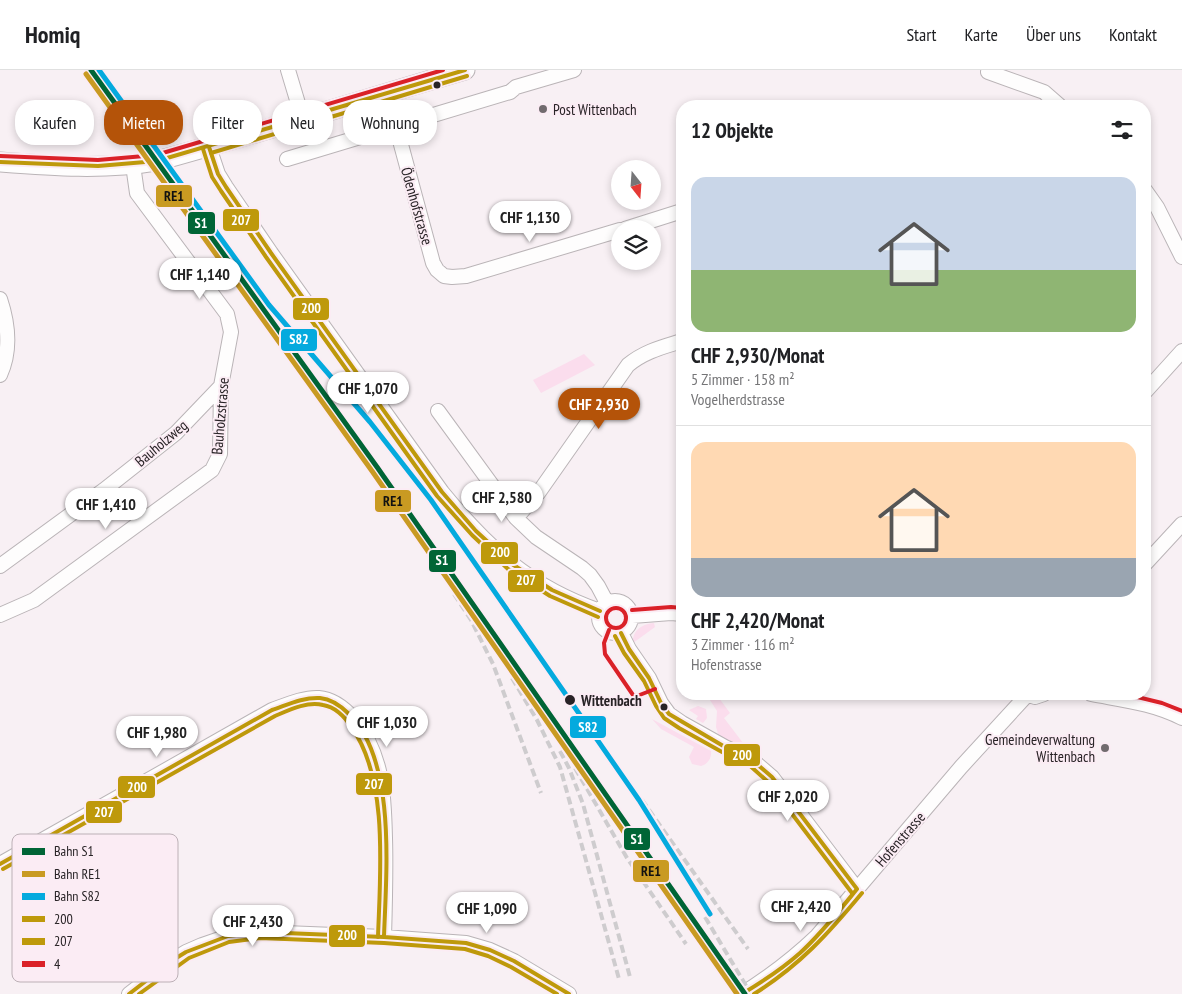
<!DOCTYPE html>
<html lang="de">
<head>
<meta charset="utf-8">
<style>
	:root { --surface:#fff; --page:#f6f6f6; --text:#202124; --muted:#757577; --line:#e0e0e0; --accent:#b45309 }
	body { margin:0; font-family:"PT Sans Narrow",sans-serif; background:var(--page); color:var(--text); height:100vh; display:flex; flex-direction:column; font-size:19px; white-space:nowrap }
	* { box-sizing:border-box; margin:0 }
	p { font-size:16px; color:var(--muted) }
	.icon { flex:none; width:28px; height:28px; fill:none; stroke:currentColor; stroke-width:2; stroke-linecap:round; stroke-linejoin:round }
	.map { position:relative; flex:1; overflow:hidden }
	.sheet { position:absolute; left:676px; top:30px; width:475px; height:600px; display:flex; flex-direction:column; background:var(--surface); border-radius:20px; box-shadow:0 2px 8px #0003 }
	.sheet>* { flex:none }
	.banner { position:absolute; left:15px; top:30px; width:475px; height:45px; display:flex; gap:10px }
	.needle { width:32px; rotate:163deg }
	.fabs { position:absolute; left:611px; top:90px; display:grid; gap:10px }
	.fabs a { display:grid; place-items:center; width:50px; height:50px; border-radius:50%; background:var(--surface); box-shadow:0 2px 8px #0003; font-size:25px }
	.price { position:absolute; translate:-50% -42px; padding:0 11px; border-radius:18px; background:#fff; color:#222; font-size:16px; line-height:32px; filter:drop-shadow(0 1px 2px #0008) }
	.price::after { content:''; position:absolute; left:50%; top:30px; width:15px; height:11px; margin-left:-8px; background:inherit; clip-path:polygon(0 0,100% 0,50% 100%) }
	.price.selected { background:var(--accent); color:#fff }
	ul { padding:0; list-style:none }
	li { display:grid; align-content:center; gap:10px; height:265px; padding:0 15px }
	li+li { border-top:1px solid var(--line) }
	li span { display:grid; place-items:center; height:155px; border-radius:15px; color:#555 }
	li>.icon { margin-inline-start:auto }
	span .icon { width:90px; height:90px; fill:#fffc; stroke-width:1 }
	li b { font-size:21px }
	h2 { display:flex; justify-content:space-between; align-items:center; height:60px; padding:0 15px; font-size:21px }
	.pill { padding:0 18px; border-radius:20px; background:var(--surface); box-shadow:0 2px 8px #0003; font-size:18px; line-height:45px }
	.pill.selected { background:var(--accent); color:#fff }
	header { display:flex; align-items:center; gap:30px; box-sizing:border-box; height:70px; padding:0 25px; background:var(--surface); border-bottom:1px solid var(--line) }
	header strong { font-size:24px }
	nav { display:flex; gap:28px; margin-inline-start:auto; font-size:18px }
	.map>svg:first-child { display:block }
	.green { fill:#fbdded }
	.lines { fill:none; stroke-linecap:round; stroke-linejoin:round }
	.street-casing { stroke:#bab4b7; stroke-width:16 }
	.secondary-casing { stroke:#bab4b7; stroke-width:21 }
	.street { stroke:#fefdfd; stroke-width:14 }
	.secondary { stroke:#fefdfd; stroke-width:19 }
	.rail { stroke:#ceccce; stroke-width:4; stroke-dasharray:8 4; stroke-linecap:butt }
	.bus-1-casing { stroke:#fbecf4; stroke-width:8 }
	.bus-2-casing { stroke:#fbecf4; stroke-width:8 }
	.bus-3-casing { stroke:#fbecf4; stroke-width:8 }
	.bus-1 { stroke:#be990b; stroke-width:4 }
	.bus-2 { stroke:#be990b; stroke-width:4 }
	.bus-3 { stroke:#da2128; stroke-width:4 }
	.rail-1-casing { stroke:#fbecf4; stroke-width:9 }
	.rail-2-casing { stroke:#fbecf4; stroke-width:9 }
	.rail-3-casing { stroke:#fbecf4; stroke-width:9 }
	.rail-1 { stroke:#006536; stroke-width:5 }
	.rail-2 { stroke:#c99a22; stroke-width:5 }
	.rail-3 { stroke:#04aade; stroke-width:5 }
	.bus-dot { fill:#282326; stroke:#fbecf4; stroke-width:2 }
	.poi-dot { fill:#716b6e; stroke:#fbecf4; stroke-width:2 }
	.labels { text-anchor:middle; dominant-baseline:central; stroke-width:4; stroke-linejoin:round; paint-order:stroke }
	.poi-label { font-size:15px; fill:#282326; stroke:#fbecf4; text-anchor:start }
	.street-label { font-size:15px; fill:#282326; stroke:#fbecf4 }
	.stop-label { font-size:15px; font-weight:bold; fill:#282326; stroke:#fbecf4; text-anchor:start }
	.key { fill:#fbecf4; stroke:#bcb0b6; stroke-width:1 }
	.key-label { font-size:14px; fill:#282326 }
	.line-badge { stroke:#fbecf4; stroke-width:2 }
	.badge-label { font-size:14px; text-anchor:middle; font-weight:bold; fill:#fff }
	.pale-badge-label { font-size:14px; text-anchor:middle; font-weight:bold; fill:#111 }
</style>
</head>
<body>
<header>
<strong>Homiq</strong>
<nav><a>Start</a><a>Karte</a><a>Über uns</a><a>Kontakt</a></nav>
</header>
<div class="map">
<svg width="1182" height="924" viewBox="0 0 1182 924">
	<rect width="100%" height="100%" fill="#f8f0f4"/>
	<path class="green" d="M 584,284 L 595,295 L 541,323 L 533,310 Z
		M 654,553 L 655,557 L 633,573 C 632,560 643,554 654,553 Z
		M 712,624 L 716,624 L 730,643 L 724,648 L 743,673 L 741,678 L 719,667 L 716,657 L 717,641 L 708,627 Z
		M 698,636 L 706,639 L 707,648 L 703,653 L 696,649 L 698,646 L 689,640 Z
		M 652,649 L 711,681 C 712,688 708,694 701,696 L 692,694 L 689,687 L 694,677 L 661,659 Z"/>
	<g class="lines">
		<g class="street-casing">
			<path id="street" d="M 288,0 L 303,50
				M 988,2 L 1044,22 L 1060,36
				M 396,56 L 433,193 L 437,200 L 444,206 L 452,207 L 466,206 L 620,160
				M 209,77 L 218,104 L 226,117 L 271,183 L 442,422 C 488,478 530,517 600,541
				M 287,89 L 510,22 L 516,17 L 574,0
				M 1145,120 L 1157,137 L 1182,187
				M 625,159 L 682,141
				M 0,229 C 8,253 11,281 0,305
				M 1145,322 L 1182,281
				M 438,341 L 516,448 L 536,467 L 582,498 L 590,505 L 598,516 L 607,533
				M 516,448 L 539,422 L 628,295 C 645,281 663,277 682,271
				M 1145,494 L 1182,454
				M 0,496 L 104,420 L 176,363 L 221,316
				M599 547a16 16 0 1 1 32 0a16 16 0 1 1-32 0Z
				M 0,545 L 34,530 L 212,400 L 220,384 L 221,316 L 231,262 L 227,244 L 137,123 L 133,95
				M 632,546 L 671,543 L 682,544
				M 621,563 L 629,579 L 649,608 L 661,633 L 669,644 L 682,653 L 725,677 L 751,689 L 772,707 L 857,819
				M 1026,624 L 1035,627 L 1044,624
				M 1091,624 C 1122,630 1153,633 1182,648
				M 0,794 L 272,640 C 286,635 304,627 319,628 C 334,629 345,639 354,649 C 383,685 384,724 385,768 C 386,801 385,834 384,867
				M 129,924 L 173,890 L 186,882 L 202,875 L 228,866 L 260,862 L 384,867 L 466,873 L 490,880 L 514,891 L 569,924
				M 742,924 C 769,907 794,888 817,866 L 961,697 L 1027,625"/>
		</g>
		<g class="secondary-casing">
			<path id="secondary" d="M 0,92 C 52,96 105,100 157,91 C 260,63 362,30 465,0"/>
		</g>
		<use href="#street" class="street"/>
		<use href="#secondary" class="secondary"/>
		<path class="rail" d="M 454,524 L 471,550 L 493,594 L 541,723
			M 512,608 L 537,650 L 560,697 L 619,909
			M 560,681 L 569,698 L 583,734 L 630,907
			M 575,698 L 627,788 L 686,874
			M 642,730 L 748,879
			M 705,847 L 751,924"/>
		<g class="bus-1-casing">
			<path id="bus-1" d="M 209,77 L 218,104 L 226,117 L 271,183 L 442,422 L 476,461 L 512,494 L 552,520 L 600,541
				M 0,92 L 98,96 L 157,91 L 465,0
				M 621,563 L 629,579 L 649,608 L 661,633 L 669,644 L 725,677 L 751,689 L 772,707 L 857,819
				M 0,794 L 272,640 C 287,635 303,627 320,628 C 331,629 341,636 349,644 C 397,691 386,804 384,867
				M 129,924 L 173,890 L 186,882 L 228,866 L 260,862 L 384,867 L 466,873 L 490,880 L 514,891 L 569,924
				M 742,924 C 762,912 782,899 800,883 C 821,864 839,841 857,819"/>
		</g>
		<g class="bus-2-casing">
			<path id="bus-2" d="M 203,79 L 212,107 L 221,121 L 266,187 L 437,426 L 472,465 L 508,499 L 550,526 L 598,547
				M 211,83 L 467,6
				M 615,566 L 624,583 L 644,611 L 656,636 L 664,648 L 679,658 L 722,682 L 748,694 L 767,711 L 852,823
				M 3,799 L 275,646 C 289,640 307,631 323,635 C 335,637 345,647 352,658 C 389,710 380,805 378,867
				M 139,924 L 189,888 L 229,872 L 260,868 L 384,873 L 465,879 L 488,886 L 511,897 L 557,924
				M 754,924 C 800,895 828,864 862,823"/>
		</g>
		<g class="bus-3-casing">
			<path id="bus-3" d="M 0,86 L 98,90 L 156,85 L 443,0
				M606 548a10 10 0 1 1 20 0a10 10 0 1 1-20 0Z
				M 632,540 L 671,537 L 682,538
				M 609,560 L 604,573 L 605,584 L 633,625 L 637,626 L 655,619
				M 1125,624 L 1162,633 L 1182,641"/>
		</g>
		<use href="#bus-1" class="bus-1"/>
		<use href="#bus-2" class="bus-2"/>
		<use href="#bus-3" class="bus-3"/>
		<g class="rail-1-casing">
			<path id="rail-1" d="M 91,0 L 377,397 L 745,924"/>
		</g>
		<g class="rail-2-casing">
			<path id="rail-2" d="M 86,4 L 372,401 L 737,924"/>
		</g>
		<g class="rail-3-casing">
			<path id="rail-3" d="M 99,0 L 269,235 L 370,352 L 431,430 L 639,730 L 710,844"/>
		</g>
		<use href="#rail-1" class="rail-1"/>
		<use href="#rail-2" class="rail-2"/>
		<use href="#rail-3" class="rail-3"/>
	</g>
	<g class="bus-dot">
		<circle cx="437" cy="15" r="4.5"/>
		<circle cx="570" cy="630" r="6"/>
		<circle cx="664" cy="637" r="4.5"/>
	</g>
	<g class="poi-dot">
		<circle cx="543" cy="39" r="5"/>
		<circle cx="1105" cy="678" r="5"/>
	</g>
	<g class="labels">
		<g class="poi-label">
			<text x="553" y="39">Post Wittenbach</text>
			<text x="1095" y="669" text-anchor="end">Gemeindeverwaltung<tspan x="1095" dy="17">Wittenbach</tspan></text>
		</g>
		<g class="street-label">
			<text transform="translate(417 136) rotate(74)">Ödenhofstrasse</text>
			<text transform="translate(220 346) rotate(-85)">Bauholzstrasse</text>
			<text transform="translate(161 373) rotate(-40)">Bauholzweg</text>
			<text transform="translate(900 769) rotate(-49)">Hofenstrasse</text>
		</g>
		<g class="stop-label">
			<text x="581" y="630">Wittenbach</text>
		</g>
	</g>
	<rect x="12" y="764" width="166" height="148" rx="8" class="key"/>
	<rect x="22" y="778" width="23" height="7" fill="#006536"/>
	<rect x="22" y="801" width="23" height="6" fill="#c99a22"/>
	<rect x="22" y="823" width="23" height="7" fill="#04aade"/>
	<rect x="22" y="846" width="23" height="6" fill="#be990b"/>
	<rect x="22" y="868" width="23" height="7" fill="#be990b"/>
	<rect x="22" y="891" width="23" height="6" fill="#da2128"/>
	<g class="key-label">
		<text x="54" y="786">Bahn S1</text>
		<text x="54" y="809">Bahn RE1</text>
		<text x="54" y="831">Bahn S82</text>
		<text x="54" y="854">200</text>
		<text x="54" y="876">207</text>
		<text x="54" y="899">4</text>
	</g>
	<g class="line-badge">
		<rect x="155" y="114" width="38" height="24" rx="5" fill="#c99a22"/>
		<rect x="222" y="138" width="38" height="24" rx="5" fill="#be990b"/>
		<rect x="187" y="141" width="29" height="24" rx="5" fill="#006536"/>
		<rect x="292" y="227" width="38" height="24" rx="5" fill="#be990b"/>
		<rect x="280" y="258" width="38" height="24" rx="5" fill="#04aade"/>
		<rect x="374" y="419" width="38" height="24" rx="5" fill="#c99a22"/>
		<rect x="480" y="471" width="39" height="24" rx="5" fill="#be990b"/>
		<rect x="428" y="479" width="29" height="24" rx="5" fill="#006536"/>
		<rect x="507" y="499" width="38" height="24" rx="5" fill="#be990b"/>
		<rect x="569" y="645" width="38" height="24" rx="5" fill="#04aade"/>
		<rect x="723" y="673" width="38" height="24" rx="5" fill="#be990b"/>
		<rect x="355" y="702" width="38" height="24" rx="5" fill="#be990b"/>
		<rect x="117" y="705" width="39" height="24" rx="5" fill="#be990b"/>
		<rect x="85" y="730" width="38" height="24" rx="5" fill="#be990b"/>
		<rect x="623" y="757" width="28" height="24" rx="5" fill="#006536"/>
		<rect x="632" y="789" width="38" height="24" rx="5" fill="#c99a22"/>
		<rect x="328" y="854" width="38" height="24" rx="5" fill="#be990b"/>
	</g>
	<g class="badge-label">
		<text x="241" y="155">207</text>
		<text x="201" y="158">S1</text>
		<text x="311" y="243">200</text>
		<text x="299" y="274">S82</text>
		<text x="500" y="487">200</text>
		<text x="442" y="495">S1</text>
		<text x="526" y="515">207</text>
		<text x="588" y="662">S82</text>
		<text x="742" y="690">200</text>
		<text x="374" y="719">207</text>
		<text x="137" y="722">200</text>
		<text x="104" y="747">207</text>
		<text x="637" y="774">S1</text>
		<text x="347" y="870">200</text>
	</g>
	<g class="pale-badge-label">
		<text x="174" y="131">RE1</text>
		<text x="393" y="436">RE1</text>
		<text x="651" y="806">RE1</text>
	</g>
</svg>
<div class="fabs">
<a><svg class="needle" viewBox="-14 -14 28 28"><path d="M0-13l5 13h-10z" fill="#e53935"/><path d="M0 13l5-13h-10z" fill="#757577"/></svg></a>
<a><svg class="icon" aria-label="layers" viewBox="0 0 24 24"><path d="M12 4l9 5-9 5-9-5zM3 14l9 5 9-5"/></svg></a>
</div>
<b class="price" style="left:530px;top:173px">CHF 1,130</b>
<b class="price" style="left:200px;top:230px">CHF 1,140</b>
<b class="price" style="left:368px;top:344px">CHF 1,070</b>
<b class="price selected" style="left:599px;top:360px">CHF 2,930</b>
<b class="price" style="left:502px;top:453px">CHF 2,580</b>
<b class="price" style="left:106px;top:460px">CHF 1,410</b>
<b class="price" style="left:387px;top:678px">CHF 1,030</b>
<b class="price" style="left:157px;top:688px">CHF 1,980</b>
<b class="price" style="left:788px;top:752px">CHF 2,020</b>
<b class="price" style="left:801px;top:862px">CHF 2,420</b>
<b class="price" style="left:487px;top:864px">CHF 1,090</b>
<b class="price" style="left:253px;top:877px">CHF 2,430</b>
<div class="banner">
<a class="pill">Kaufen</a>
<a class="pill selected">Mieten</a>
<a class="pill">Filter</a>
<a class="pill">Neu</a>
<a class="pill">Wohnung</a>
</div>
<section class="sheet">
<h2>12 Objekte<svg class="icon" aria-label="filters" viewBox="0 0 24 24"><path d="M4 7h16M4 17h16"/><circle cx="9" cy="7" r="2"/><circle cx="15" cy="17" r="2"/></svg></h2>
<ul>
<li><span style="background:linear-gradient(#c9d6e8 60%,#8fb573 0)"><svg class="icon" aria-label="home" viewBox="0 0 24 24"><path d="M3 11l9-7 9 7M6 9v11h12V9"/></svg></span><div><b>CHF 2,930/Monat</b><p>5 Zimmer · 158 m²</p><p>Vogelherdstrasse</p></div></li>
<li><span style="background:linear-gradient(#ffd9b3 75%,#9aa5b1 0)"><svg class="icon" aria-label="home" viewBox="0 0 24 24"><path d="M3 11l9-7 9 7M6 9v11h12V9"/></svg></span><div><b>CHF 2,420/Monat</b><p>3 Zimmer · 116 m²</p><p>Hofenstrasse</p></div></li>
</ul>
</section>
</div>
</body>
</html>
